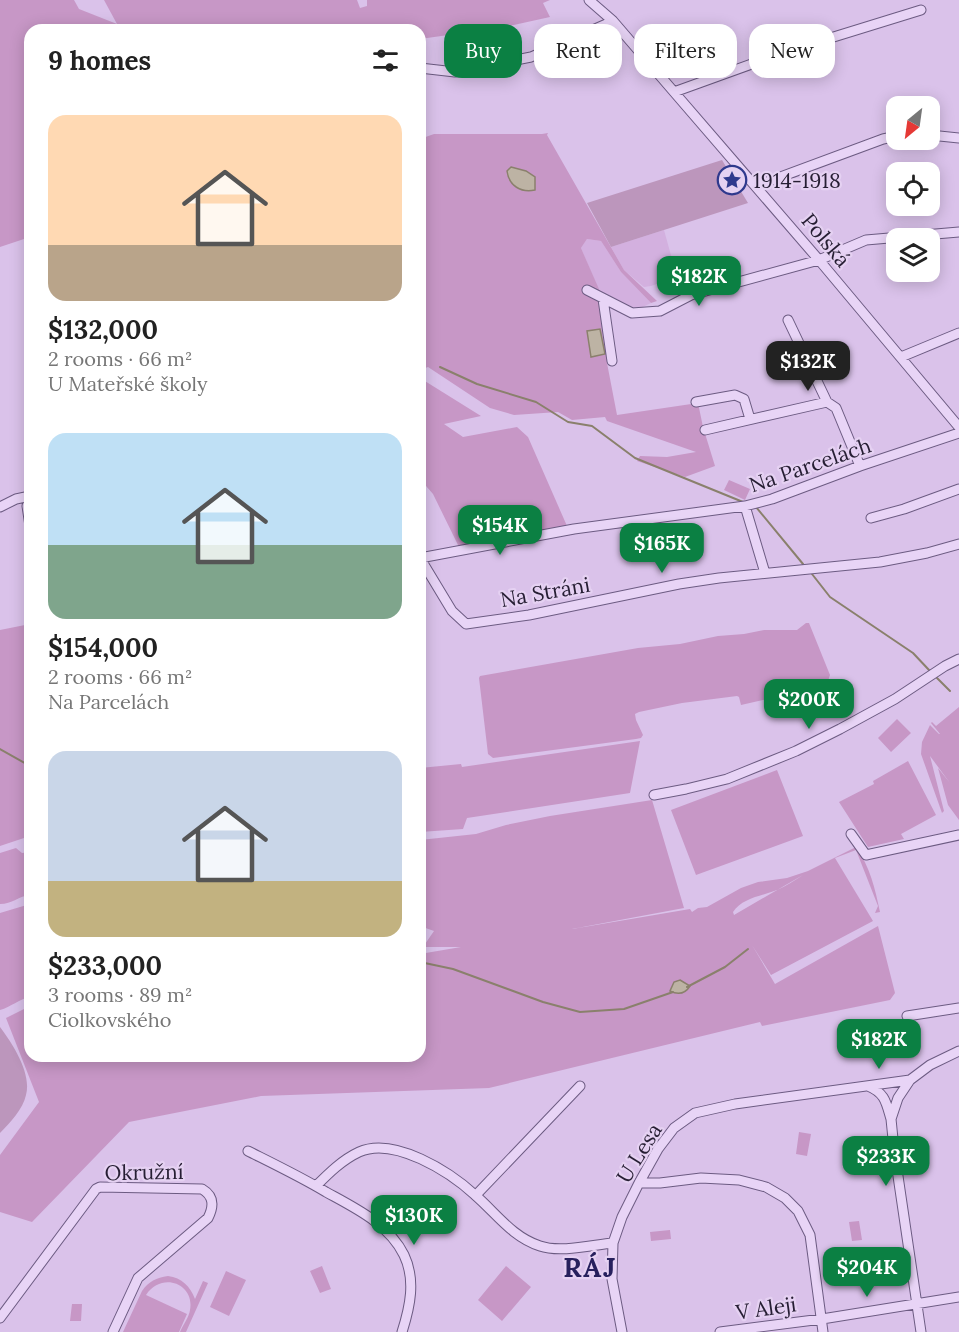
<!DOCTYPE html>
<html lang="en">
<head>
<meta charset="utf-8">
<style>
	:root { --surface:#fff; --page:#f2f2f2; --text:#222; --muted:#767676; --accent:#0b8043 }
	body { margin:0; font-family:Lora,serif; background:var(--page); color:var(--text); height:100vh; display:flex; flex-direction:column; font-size:22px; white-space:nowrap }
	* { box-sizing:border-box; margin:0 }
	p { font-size:20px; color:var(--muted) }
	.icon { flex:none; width:33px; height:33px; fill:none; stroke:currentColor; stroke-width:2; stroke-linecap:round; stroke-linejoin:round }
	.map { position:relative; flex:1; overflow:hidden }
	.side { position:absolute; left:24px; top:24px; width:402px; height:1038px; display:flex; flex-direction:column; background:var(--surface); border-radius:18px; box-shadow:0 3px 15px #0003 }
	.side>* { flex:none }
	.hud { position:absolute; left:444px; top:24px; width:424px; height:54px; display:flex; gap:12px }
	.needle { width:39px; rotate:209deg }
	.tools { position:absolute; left:886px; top:96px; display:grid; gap:12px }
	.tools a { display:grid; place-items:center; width:54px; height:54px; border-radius:12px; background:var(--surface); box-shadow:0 3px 15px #0003; font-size:30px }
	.price { position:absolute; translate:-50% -51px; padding:0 14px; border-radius:12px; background:var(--accent); color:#fff; font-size:20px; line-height:39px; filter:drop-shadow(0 2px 3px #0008) }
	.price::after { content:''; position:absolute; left:50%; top:36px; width:18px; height:14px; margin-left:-9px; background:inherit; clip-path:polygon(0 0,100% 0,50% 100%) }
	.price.active { background:#222; color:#fff }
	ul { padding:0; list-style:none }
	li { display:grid; align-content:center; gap:12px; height:318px; padding:0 24px }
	li span { display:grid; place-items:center; height:186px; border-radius:18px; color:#555 }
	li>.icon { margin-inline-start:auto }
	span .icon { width:108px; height:108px; fill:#fffc; stroke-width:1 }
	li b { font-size:26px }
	h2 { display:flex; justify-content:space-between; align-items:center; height:72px; padding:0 24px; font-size:26px }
	.tag { padding:0 21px; border-radius:18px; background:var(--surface); box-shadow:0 3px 15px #0003; font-size:21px; line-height:54px }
	.tag.active { background:var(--accent); color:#fff }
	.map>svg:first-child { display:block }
	.farmland { fill:#d3b0df }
	.green { fill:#c797c6; fill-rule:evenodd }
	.cemetery { fill:#bc96bc }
	.water { fill:#bdb3a4; stroke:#8a806c; stroke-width:1.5 }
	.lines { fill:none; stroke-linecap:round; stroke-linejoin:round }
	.stream { stroke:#8a806c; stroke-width:2 }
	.minor-casing { stroke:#6c5b82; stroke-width:11 }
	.minor { stroke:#e8d4f6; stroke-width:9 }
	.labels { text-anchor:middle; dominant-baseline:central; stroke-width:4.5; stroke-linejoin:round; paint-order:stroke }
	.poi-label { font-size:21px; fill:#261e33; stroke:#e5d1f2; text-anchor:start }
	.street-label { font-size:21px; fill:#261e33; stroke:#e5d1f2 }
	.district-label { font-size:27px; font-weight:bold; letter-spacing:1.5px; fill:#27205d; stroke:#e5d1f2 }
</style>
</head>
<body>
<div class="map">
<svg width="959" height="1332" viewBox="0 0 959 1332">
	<rect width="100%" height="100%" fill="#dac2ea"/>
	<path class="farmland" d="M 664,230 L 677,277 L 651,286 L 644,287 L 624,270 L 611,247 Z
		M 587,239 L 601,241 L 621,272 L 651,303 L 632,312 L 601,295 L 581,248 Z"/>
	<path class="green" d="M 0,0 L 74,0 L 79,9 L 117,24 L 104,0 L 357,0 L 360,8 L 367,6 L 367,0 L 550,0 L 543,3 L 550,17 L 505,27 L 420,39 L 420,30 L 408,30 L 408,27 L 406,25 L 403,25 L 400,30 L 30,30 L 30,237 L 0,247 Z
		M 548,133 L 547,135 L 624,270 L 657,301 L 651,303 L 621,272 L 601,241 L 587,239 L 581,248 L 602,296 L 610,362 L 607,363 L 617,415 L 698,403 L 703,427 L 715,466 L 685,477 L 637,461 L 640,456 L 667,457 L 696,452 L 607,421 L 605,417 L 572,420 L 558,412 L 514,415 L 490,408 L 428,367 L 420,370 L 420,139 L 434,134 L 542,134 Z
		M 420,378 L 481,416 L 444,424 L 463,437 L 517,427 L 528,437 L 567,526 L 459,547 L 433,494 L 420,479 Z
		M 729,480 L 750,489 L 745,500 L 724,490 Z
		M 806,623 L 809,623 L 830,675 L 828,681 L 817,688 L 741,705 L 739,697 L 737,696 L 682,703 L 639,712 L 635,714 L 636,720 L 643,735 L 641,738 L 636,739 L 493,758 L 488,754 L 479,678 L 480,676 L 638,648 L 680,644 L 718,636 L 744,634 L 764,630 L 797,630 Z
		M 30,624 L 30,836 L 0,846 L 0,630 Z
		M 959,707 L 959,820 L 948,805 L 938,768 L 950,783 L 930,756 L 944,811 L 942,813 L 921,754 L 922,742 L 930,725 L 939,734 L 940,734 L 931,723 L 932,722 L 936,726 Z
		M 897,719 L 911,733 L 891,752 L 878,738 Z
		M 640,741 L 630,793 L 467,818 L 463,829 L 420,832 L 420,768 L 461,764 L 462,767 Z
		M 908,761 L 936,815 L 901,834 L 904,839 L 868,847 L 839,802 L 874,784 L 873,781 Z
		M 777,770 L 803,836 L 696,875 L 671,810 Z
		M 652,800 L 684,908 L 572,929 L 690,909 L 692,912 L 698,908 L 707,907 L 741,888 L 758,882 L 787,878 L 808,871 L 856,847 C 870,867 875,888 880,912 L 875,913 L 878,906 L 856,850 L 835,858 L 873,921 L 771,975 L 752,945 L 775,984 L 878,926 L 895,993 L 890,1000 L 762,1026 L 760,1022 L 489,1088 L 261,1096 L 129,1122 L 32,1222 L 0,1212 L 0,1155 L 39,1102 L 6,1018 L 30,1006 L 30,1056 L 420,1056 L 420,954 L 461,947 L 423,947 L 434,931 L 420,926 L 420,840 L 476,834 L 506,825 L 550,816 ZM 803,875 L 734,915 L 733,912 C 742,898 762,896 777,890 C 786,886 795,880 803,875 Z
		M 16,848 L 22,853 L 30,852 L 30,895 C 19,896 12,904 0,904 L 0,853 Z
		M 30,904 L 30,997 C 19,999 11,1007 0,1010 L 0,913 Z
		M 799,1132 L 811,1134 L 807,1156 L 796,1154 Z
		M 442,1199 L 453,1217 L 443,1224 L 432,1205 Z
		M 859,1221 L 862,1240 L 852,1241 L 849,1222 Z
		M 670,1230 L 671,1239 L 651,1241 L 650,1232 Z
		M 322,1266 L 331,1289 L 320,1293 L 310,1271 Z
		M 506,1266 L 531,1287 L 502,1321 L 478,1300 Z
		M 226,1271 L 246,1280 L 229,1316 L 210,1307 Z
		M 168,1276 C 182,1278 190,1286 195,1299 L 203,1281 L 208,1283 L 186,1332 L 180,1332 C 183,1325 189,1317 190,1310 C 195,1284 162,1271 146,1295 L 187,1314 L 179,1332 L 123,1332 L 142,1291 C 149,1281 156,1278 168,1276 Z
		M 72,1304 L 82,1304 L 81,1321 L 70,1321 Z"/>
	<path class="cemetery" d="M 722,160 L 748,203 L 611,247 L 587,203 Z
		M 0,1027 C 12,1043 32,1073 26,1095 C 23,1109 10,1123 0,1133 Z"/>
	<path class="water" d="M 511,167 L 526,171 L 535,177 L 535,190 C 521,193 509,186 507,171 Z
		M 600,329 L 605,354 L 591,357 L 587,331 Z
		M 680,980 L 690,986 C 685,994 678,995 670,991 L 674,982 Z"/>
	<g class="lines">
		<path class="stream" d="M 440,367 L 477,384 L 536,402 L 568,422 L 592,426 L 635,458 L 743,502
			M 756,507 L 803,564
			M 812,574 L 830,597 L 913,653 L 929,670
			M 937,678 L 950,691
			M 0,749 L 30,766
			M 420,962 L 453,969 L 543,1002 L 580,1012 L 624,1009 L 673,992
			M 687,987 L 725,967 L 748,949"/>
		<g class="minor-casing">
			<path id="minor" d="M 589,0 L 613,21 L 674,92 L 819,260 L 959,427
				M 420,68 L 455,72 L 531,57 L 613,21
				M 674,92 L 785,52 L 921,10
				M 930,135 L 959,138
				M 756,186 L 883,139 L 897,136
				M 587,290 L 632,313 L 660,311 L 691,295 L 819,260 L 866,240 L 959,232
				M 603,299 L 612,361
				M 788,320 L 827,402
				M 901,357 L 959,333
				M 696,402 L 735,395 L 744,399 L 750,419
				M 705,430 L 827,402 L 836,408 L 860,466
				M 30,502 L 27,506 L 30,526
				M 745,506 L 765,573
				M 0,507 L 16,499 L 30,496
				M 871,518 L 904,509 L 959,489
				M 420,558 L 452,611 L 466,624 L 529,615 L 679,584 L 719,578 L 880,562 L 927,553 L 959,544
				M 420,558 L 574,529 L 745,506 L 772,499 L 860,466 L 959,433
				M 654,795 L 686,789 L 727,779 L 796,751 L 840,729 L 895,699 L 945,666 L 959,659
				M 851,834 L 866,855 L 959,835
				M 907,1016 L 959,1008
				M 868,1086 C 885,1093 886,1102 891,1119
				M 248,1151 C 274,1164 301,1177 326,1192 C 355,1208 389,1224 404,1255 C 416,1280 410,1307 402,1332
				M 639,1183 L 660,1183 L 701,1178 L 739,1180 L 766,1187 L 785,1198 L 798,1211 L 810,1235 L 823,1332
				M 316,1186 C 329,1173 342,1160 359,1152 C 394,1136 450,1172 475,1195 C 496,1213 512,1237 540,1246 C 560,1253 592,1245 613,1243
				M 476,1195 L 580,1086
				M 0,1318 L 96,1189 L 100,1187 L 202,1189 C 214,1196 214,1206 208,1218 L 138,1278 L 113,1332
				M 622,1332 L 612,1279 L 613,1243 L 622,1217 L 639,1183 L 658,1149 L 674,1128 L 695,1113 L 735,1104 L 910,1080
				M 720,1332 L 822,1319 L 959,1297
				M 921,1332 L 894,1149 L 891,1119 L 898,1098 L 910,1080 L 930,1065 L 959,1051"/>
		</g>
		<use href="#minor" class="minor"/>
	</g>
	<defs>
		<g id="sight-ring" transform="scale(1.5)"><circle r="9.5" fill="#e5d1f2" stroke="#2f398d" stroke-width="1.5"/><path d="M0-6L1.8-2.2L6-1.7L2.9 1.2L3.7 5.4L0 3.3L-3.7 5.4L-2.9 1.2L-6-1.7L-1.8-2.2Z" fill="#2f398d"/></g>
	</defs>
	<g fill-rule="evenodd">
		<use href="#sight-ring" x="732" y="180"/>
	</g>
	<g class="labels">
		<g class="poi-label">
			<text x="753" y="180">1914-1918</text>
		</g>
		<g class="street-label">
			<text transform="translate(826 240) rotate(50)">Polská</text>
			<text transform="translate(810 465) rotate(-19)">Na Parcelách</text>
			<text transform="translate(545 592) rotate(-10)">Na Stráni</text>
			<text transform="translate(639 1153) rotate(-58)">U Lesa</text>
			<text transform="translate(144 1172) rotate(-1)">Okružní</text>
			<text transform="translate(766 1308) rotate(-8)">V Aleji</text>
		</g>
		<g class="district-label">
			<text x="590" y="1267">RÁJ</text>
		</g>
	</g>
</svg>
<div class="tools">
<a><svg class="needle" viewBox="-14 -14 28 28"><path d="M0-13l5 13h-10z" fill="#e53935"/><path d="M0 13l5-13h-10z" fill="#767676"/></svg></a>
<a><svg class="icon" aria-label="locate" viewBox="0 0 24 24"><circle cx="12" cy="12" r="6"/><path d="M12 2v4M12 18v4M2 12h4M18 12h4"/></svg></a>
<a><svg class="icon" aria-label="layers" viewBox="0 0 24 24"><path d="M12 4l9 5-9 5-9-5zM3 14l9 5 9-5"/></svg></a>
</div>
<b class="price" style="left:699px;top:307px">$182K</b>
<b class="price active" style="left:808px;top:392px">$132K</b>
<b class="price" style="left:500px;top:556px">$154K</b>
<b class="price" style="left:662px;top:574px">$165K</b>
<b class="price" style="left:809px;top:730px">$200K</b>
<b class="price" style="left:879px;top:1070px">$182K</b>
<b class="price" style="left:886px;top:1187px">$233K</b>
<b class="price" style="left:414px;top:1246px">$130K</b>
<b class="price" style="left:867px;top:1298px">$204K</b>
<div class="hud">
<a class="tag active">Buy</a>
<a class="tag">Rent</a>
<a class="tag">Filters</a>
<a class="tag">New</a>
</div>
<section class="side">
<h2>9 homes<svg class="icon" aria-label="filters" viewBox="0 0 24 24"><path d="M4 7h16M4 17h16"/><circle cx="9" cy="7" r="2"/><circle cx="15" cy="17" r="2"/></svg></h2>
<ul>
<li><span style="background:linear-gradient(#ffd9b3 70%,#b9a48a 0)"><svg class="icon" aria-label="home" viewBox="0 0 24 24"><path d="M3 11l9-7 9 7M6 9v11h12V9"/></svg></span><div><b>$132,000</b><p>2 rooms · 66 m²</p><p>U Mateřské školy</p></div></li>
<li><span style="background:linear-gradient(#bfe0f5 60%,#7fa58c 0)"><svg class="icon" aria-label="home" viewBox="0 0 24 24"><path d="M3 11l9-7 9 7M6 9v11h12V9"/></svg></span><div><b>$154,000</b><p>2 rooms · 66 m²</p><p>Na Parcelách</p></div></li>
<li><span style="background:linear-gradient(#c9d6e8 70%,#c2b280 0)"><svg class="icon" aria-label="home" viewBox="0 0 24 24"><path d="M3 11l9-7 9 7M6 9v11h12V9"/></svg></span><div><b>$233,000</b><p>3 rooms · 89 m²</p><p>Ciolkovského</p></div></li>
</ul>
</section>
</div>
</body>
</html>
